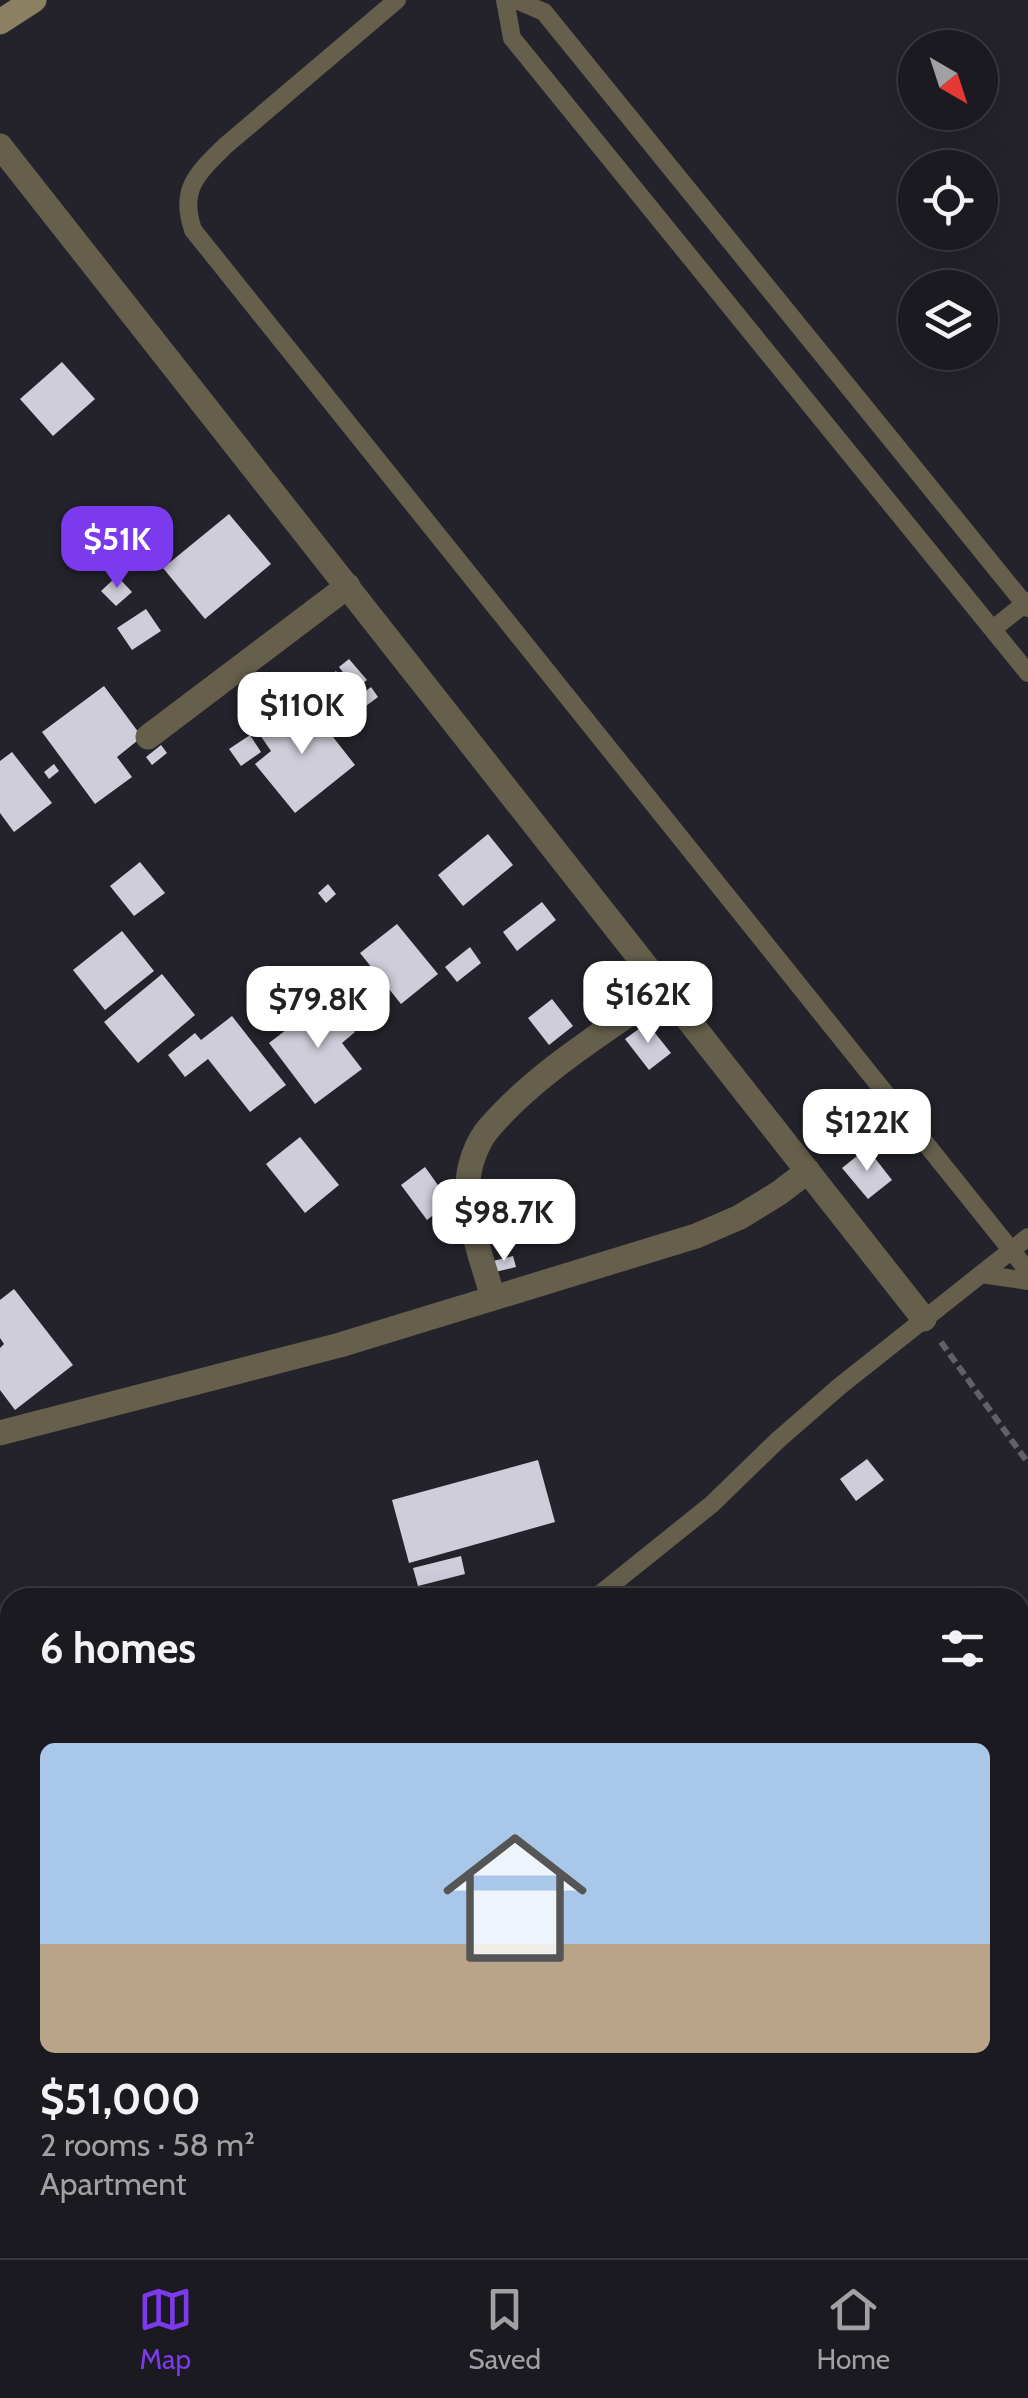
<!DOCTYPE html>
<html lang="en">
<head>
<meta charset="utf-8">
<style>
	:root { --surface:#1b1a20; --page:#28272d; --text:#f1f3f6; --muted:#a0a1a5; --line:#39383e; --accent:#7c3aed }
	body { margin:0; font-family:Cabin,sans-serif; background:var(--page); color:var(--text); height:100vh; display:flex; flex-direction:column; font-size:38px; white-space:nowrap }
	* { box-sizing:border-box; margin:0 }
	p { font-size:32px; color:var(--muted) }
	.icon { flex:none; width:55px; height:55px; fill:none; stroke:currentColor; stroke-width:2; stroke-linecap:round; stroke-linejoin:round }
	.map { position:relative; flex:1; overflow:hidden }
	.panel { position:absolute; left:0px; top:1588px; width:1030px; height:672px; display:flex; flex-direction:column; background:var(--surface); border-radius:30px 30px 0 0; box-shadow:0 10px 40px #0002,0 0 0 2px var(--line) }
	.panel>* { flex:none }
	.needle { width:65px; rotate:141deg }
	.buttons { position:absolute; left:898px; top:30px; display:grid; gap:20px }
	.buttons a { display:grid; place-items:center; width:100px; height:100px; border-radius:50%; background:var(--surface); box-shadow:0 10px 40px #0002,0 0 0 2px var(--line); font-size:50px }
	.price { position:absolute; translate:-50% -85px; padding:0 22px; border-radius:20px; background:#fff; color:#222; font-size:32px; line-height:65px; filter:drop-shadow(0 2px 5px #0008) }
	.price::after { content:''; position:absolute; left:50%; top:60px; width:30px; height:22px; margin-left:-15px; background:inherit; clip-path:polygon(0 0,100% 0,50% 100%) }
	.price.on { background:var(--accent); color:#fff }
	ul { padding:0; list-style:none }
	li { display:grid; align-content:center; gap:20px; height:530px; padding:0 40px }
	li span { display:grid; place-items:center; height:310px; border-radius:15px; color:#555 }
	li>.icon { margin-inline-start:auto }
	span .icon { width:180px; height:180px; fill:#fffc; stroke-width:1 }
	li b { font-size:42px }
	h2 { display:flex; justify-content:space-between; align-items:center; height:120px; padding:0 40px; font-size:42px }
	.dock { display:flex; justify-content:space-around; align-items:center; height:140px; border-top:2px solid var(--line); background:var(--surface); font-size:28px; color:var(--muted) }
	.dock a { display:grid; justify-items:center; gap:5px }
	.dock .on { color:var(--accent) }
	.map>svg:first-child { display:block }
	.building { fill:#cfcdd9 }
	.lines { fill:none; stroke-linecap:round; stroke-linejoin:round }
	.path { stroke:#616067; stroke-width:6; stroke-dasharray:10 5; stroke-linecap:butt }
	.lane { stroke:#655f4c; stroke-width:18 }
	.street { stroke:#655f4c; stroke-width:25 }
	.secondary { stroke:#8b8061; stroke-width:25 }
</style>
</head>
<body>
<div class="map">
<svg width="1028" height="2258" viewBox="0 0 1028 2258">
	<rect width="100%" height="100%" fill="#24232b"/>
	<path class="building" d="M 62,362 L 95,399 L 53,436 L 20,399 Z
		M 229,514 L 271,564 L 205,619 L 163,568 Z
		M 117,576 L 132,592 L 116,606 L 101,591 Z
		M 146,609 L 161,631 L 132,650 L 117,628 Z
		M 349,659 L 367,680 L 356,689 L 339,667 Z
		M 336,671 L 353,695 L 331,711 L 313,687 Z
		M 104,686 L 142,737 L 117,757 L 132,777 L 95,804 L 42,732 Z
		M 371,687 L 378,697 L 347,720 L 340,711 Z
		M 304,700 L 355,765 L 295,813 L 255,764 L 271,751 L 260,735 Z
		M 250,735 L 261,752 L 241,766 L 229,749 Z
		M 161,745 L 167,753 L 152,765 L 146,757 Z
		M 12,752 L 52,803 L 14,832 L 0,813 L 0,761 Z
		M 54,764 L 59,771 L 49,779 L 44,772 Z
		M 488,834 L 513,865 L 463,906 L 438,875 Z
		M 140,862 L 165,893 L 134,916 L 110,886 Z
		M 328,884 L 336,894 L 326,903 L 318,893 Z
		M 542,902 L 556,920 L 517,951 L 503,932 Z
		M 397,924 L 438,974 L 401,1004 L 360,953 Z
		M 122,931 L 154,971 L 105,1010 L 73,970 Z
		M 470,947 L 481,963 L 457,982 L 445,967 Z
		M 162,974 L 195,1015 L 138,1063 L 104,1022 Z
		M 329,997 L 355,1032 L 342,1043 L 362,1069 L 315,1104 L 269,1043 Z
		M 552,999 L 573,1026 L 549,1045 L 528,1018 Z
		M 232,1016 L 286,1085 L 250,1112 L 208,1059 L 185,1077 L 168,1055 L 195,1033 L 201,1040 Z
		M 647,1023 L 671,1053 L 649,1070 L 625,1039 Z
		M 300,1137 L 339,1185 L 305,1213 L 266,1164 Z
		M 867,1148 L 892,1180 L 868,1199 L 842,1168 Z
		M 425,1167 L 450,1202 L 427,1220 L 401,1185 Z
		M 502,1215 L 505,1234 L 492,1236 L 489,1217 Z
		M 513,1256 L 516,1267 L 495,1272 L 493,1261 Z
		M 14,1289 L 73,1365 L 15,1410 L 0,1390 L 0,1348 L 4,1344 L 0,1338 L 0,1300 Z
		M 867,1459 L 884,1480 L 856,1501 L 840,1479 Z
		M 538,1460 L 555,1522 L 409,1563 L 392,1500 Z
		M 461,1556 L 465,1574 L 418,1586 L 413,1568 Z"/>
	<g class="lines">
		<path class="path" d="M 941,1342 L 1028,1463"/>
		<path class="lane" d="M 397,0 L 225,146 C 197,174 179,189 193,230 L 1028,1271
			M 505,0 L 512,38 L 1028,673
			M 516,0 L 544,12 L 1028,608
			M 993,629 L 1028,601
			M 981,1274 L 1028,1281
			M 595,1598 L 712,1504 L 778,1440 L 840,1386 L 1028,1237
			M 0,2079 L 10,2071"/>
		<path class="street" d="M 0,146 L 924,1319
			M 148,737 L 348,586
			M 493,1298 C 483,1262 467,1222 468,1185 C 468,1166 477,1142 489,1128 C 536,1073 606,1031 665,989
			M 0,1433 L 340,1345 L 696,1236 L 740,1217 L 779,1193 L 808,1171"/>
		<path class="secondary" d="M 0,22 L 34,0"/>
	</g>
</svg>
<div class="buttons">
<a><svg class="needle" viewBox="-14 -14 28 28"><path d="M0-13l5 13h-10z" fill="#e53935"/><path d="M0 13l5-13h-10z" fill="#a0a1a5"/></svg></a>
<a><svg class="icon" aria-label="locate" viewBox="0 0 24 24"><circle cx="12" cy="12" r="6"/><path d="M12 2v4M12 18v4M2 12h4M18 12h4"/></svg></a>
<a><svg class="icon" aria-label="layers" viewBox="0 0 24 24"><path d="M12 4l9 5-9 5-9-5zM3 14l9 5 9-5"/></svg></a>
</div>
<b class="price on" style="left:117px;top:591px">$51K</b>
<b class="price" style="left:302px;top:757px">$110K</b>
<b class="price" style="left:648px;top:1046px">$162K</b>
<b class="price" style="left:318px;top:1051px">$79.8K</b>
<b class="price" style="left:867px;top:1174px">$122K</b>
<b class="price" style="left:504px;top:1264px">$98.7K</b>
<section class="panel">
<h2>6 homes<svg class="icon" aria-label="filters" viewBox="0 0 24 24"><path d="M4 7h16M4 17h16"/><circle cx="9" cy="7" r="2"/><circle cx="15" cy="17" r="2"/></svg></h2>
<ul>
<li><span style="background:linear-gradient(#a9c7e8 65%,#b9a48a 0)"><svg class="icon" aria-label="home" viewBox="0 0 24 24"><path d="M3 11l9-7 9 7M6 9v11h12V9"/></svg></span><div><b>$51,000</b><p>2 rooms · 58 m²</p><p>Apartment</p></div></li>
</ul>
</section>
</div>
<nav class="dock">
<a class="on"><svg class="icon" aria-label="map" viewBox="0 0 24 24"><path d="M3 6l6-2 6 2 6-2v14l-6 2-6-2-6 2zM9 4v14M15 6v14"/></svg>Map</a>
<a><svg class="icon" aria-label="saved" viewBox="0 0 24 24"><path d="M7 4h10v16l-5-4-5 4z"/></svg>Saved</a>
<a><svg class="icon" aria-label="home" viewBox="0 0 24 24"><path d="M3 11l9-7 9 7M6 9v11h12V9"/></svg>Home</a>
</nav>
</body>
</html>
